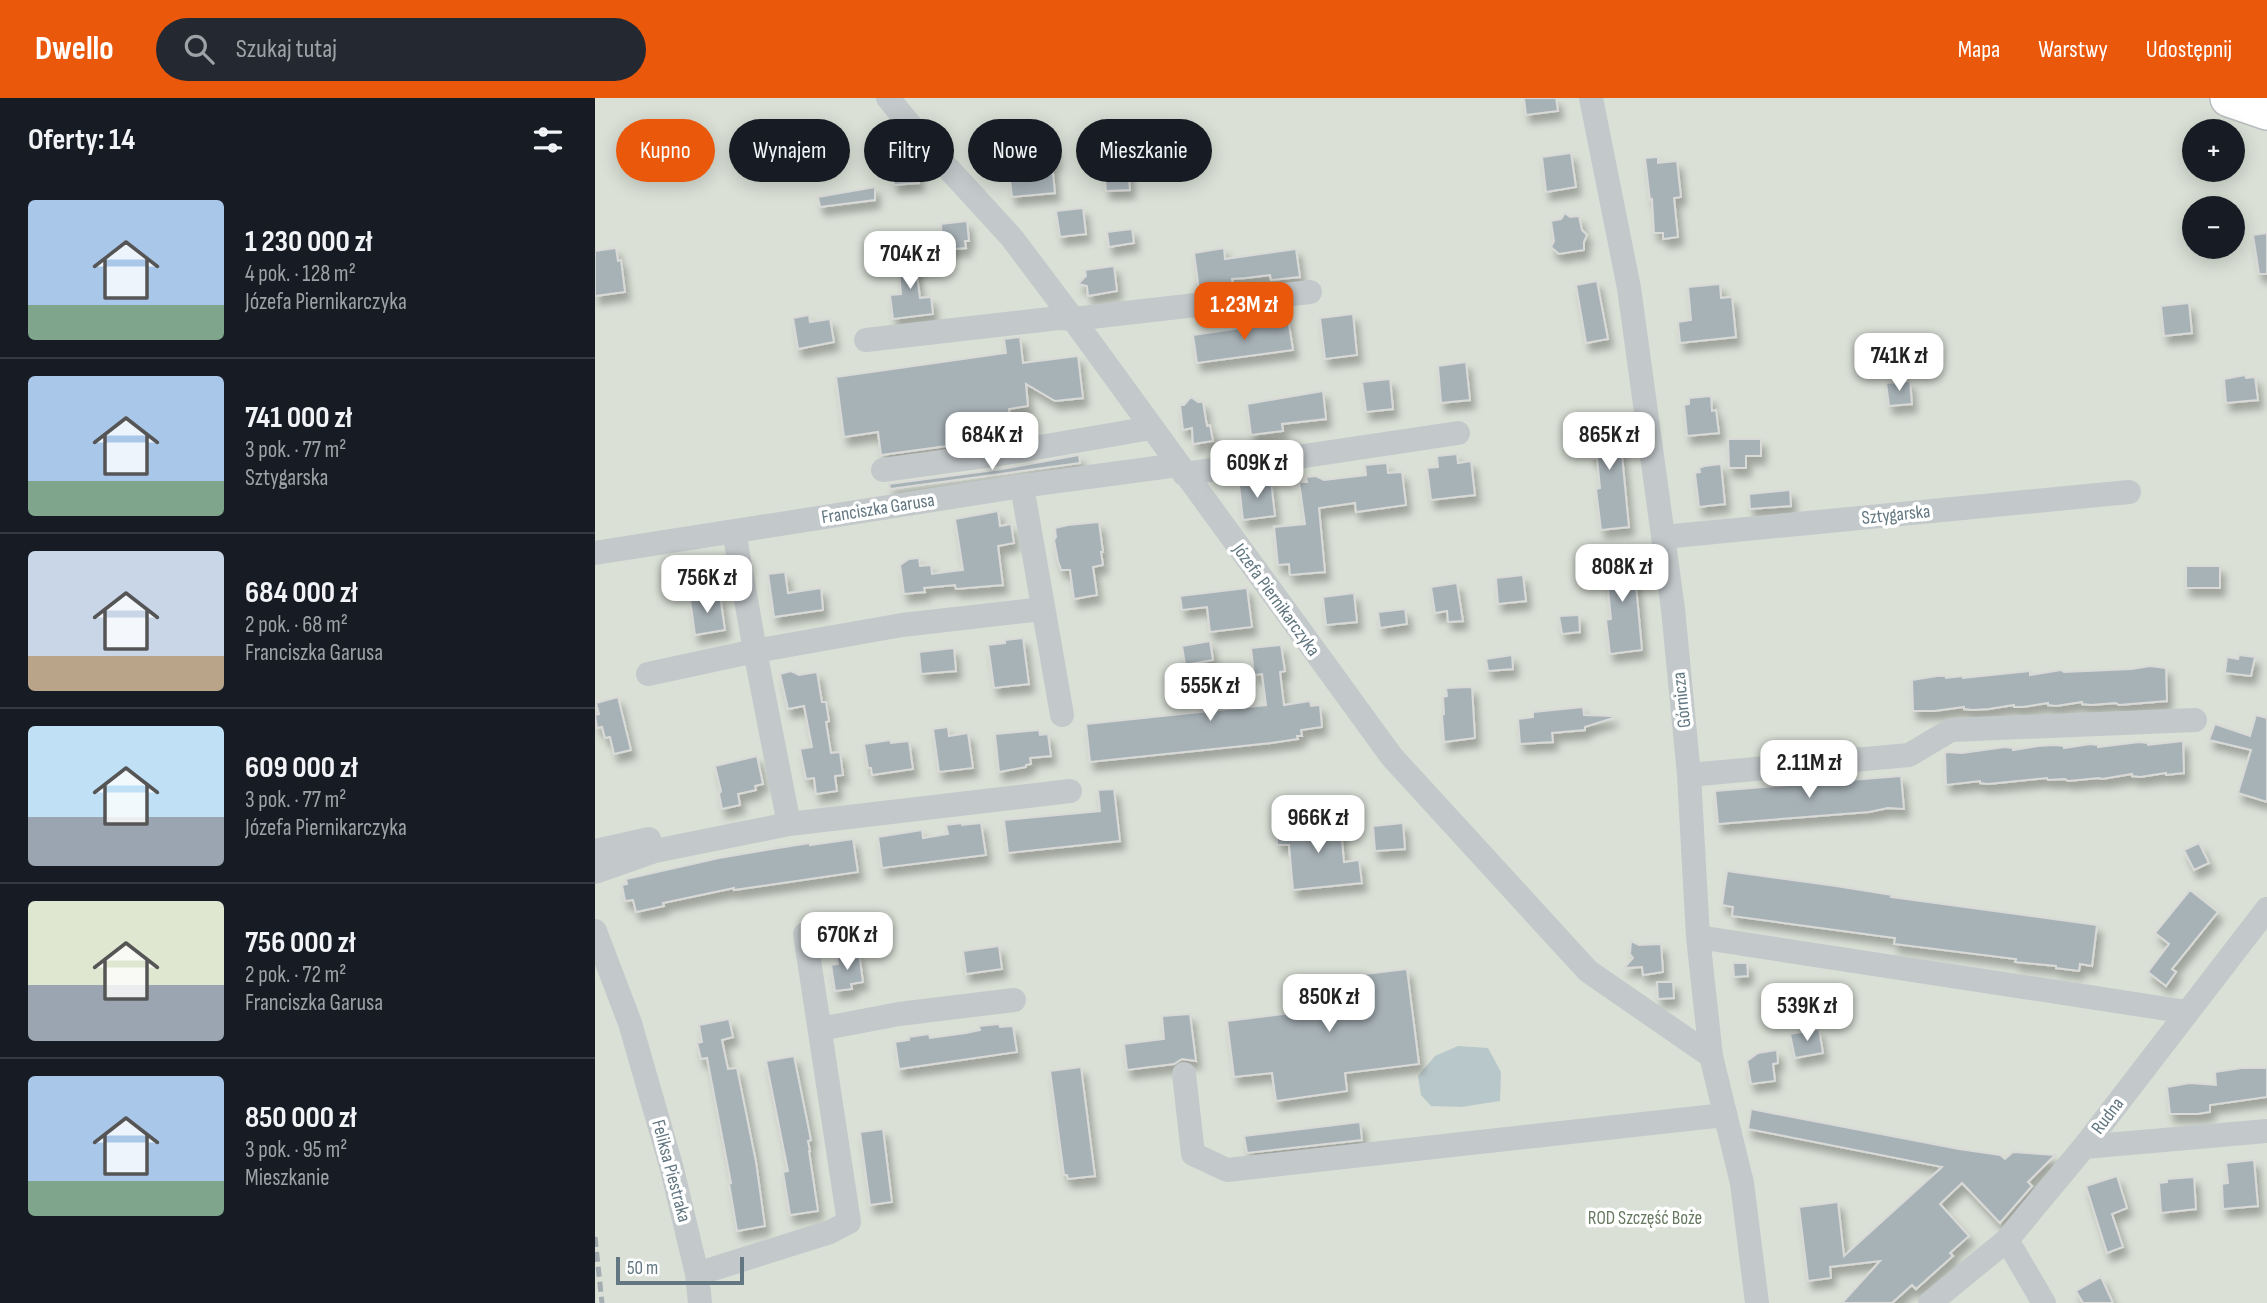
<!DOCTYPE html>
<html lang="pl">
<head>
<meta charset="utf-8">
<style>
	:root { --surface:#171b24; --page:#242831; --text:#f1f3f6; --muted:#9ea1a6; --line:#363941; --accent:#ea580c }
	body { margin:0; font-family:"Sofia Sans Condensed",sans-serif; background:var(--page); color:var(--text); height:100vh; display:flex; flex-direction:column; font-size:26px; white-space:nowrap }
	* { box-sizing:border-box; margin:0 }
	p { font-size:23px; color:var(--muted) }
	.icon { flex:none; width:38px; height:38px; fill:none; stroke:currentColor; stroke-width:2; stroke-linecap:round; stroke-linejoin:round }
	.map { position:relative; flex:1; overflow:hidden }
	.panel { display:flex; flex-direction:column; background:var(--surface); width:595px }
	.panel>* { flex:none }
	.guide { position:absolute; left:21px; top:21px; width:665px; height:63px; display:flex; gap:14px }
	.tools { position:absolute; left:1587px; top:21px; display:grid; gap:14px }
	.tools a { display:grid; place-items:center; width:63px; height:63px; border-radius:50%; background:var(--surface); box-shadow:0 4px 18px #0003; font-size:35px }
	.scale { position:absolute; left:21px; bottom:18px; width:128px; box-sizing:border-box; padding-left:7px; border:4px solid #627781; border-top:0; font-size:19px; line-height:24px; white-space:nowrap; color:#627781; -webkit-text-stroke:5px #fff; paint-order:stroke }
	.price { position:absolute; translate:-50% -60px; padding:0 16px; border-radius:14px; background:#fff; color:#222; font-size:23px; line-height:46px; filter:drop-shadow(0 2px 4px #0008) }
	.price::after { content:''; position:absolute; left:50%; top:42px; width:21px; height:16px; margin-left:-10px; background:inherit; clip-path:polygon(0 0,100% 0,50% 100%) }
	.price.on { background:var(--accent); color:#fff }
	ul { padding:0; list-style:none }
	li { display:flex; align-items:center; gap:21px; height:175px; padding:0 28px }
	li+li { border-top:2px solid var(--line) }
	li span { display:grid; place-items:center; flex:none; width:196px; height:140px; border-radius:7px; color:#555 }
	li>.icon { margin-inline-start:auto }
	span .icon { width:84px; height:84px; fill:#fffc; stroke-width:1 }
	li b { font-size:30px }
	h2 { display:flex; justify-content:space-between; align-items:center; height:84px; padding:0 28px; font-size:30px }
	.chip { padding:0 24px; border-radius:32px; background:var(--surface); box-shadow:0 4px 18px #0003; font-size:24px; line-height:63px }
	.chip.on { background:var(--accent); color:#fff }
	header { display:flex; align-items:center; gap:42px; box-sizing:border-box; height:98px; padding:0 35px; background:var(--accent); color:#fff }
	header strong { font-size:33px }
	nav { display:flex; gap:38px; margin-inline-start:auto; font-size:24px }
	.search { width:490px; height:63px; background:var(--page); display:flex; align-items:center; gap:18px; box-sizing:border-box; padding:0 24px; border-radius:38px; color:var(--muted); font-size:26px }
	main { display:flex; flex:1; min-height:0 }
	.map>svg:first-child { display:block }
	.green { fill:#dae0d6; fill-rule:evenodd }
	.water { fill:#b8c7c9 }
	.building { fill:#a7b2b7; stroke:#d9d9d7; stroke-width:2; filter:url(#shadow) }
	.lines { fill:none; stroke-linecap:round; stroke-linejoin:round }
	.highway-casing { stroke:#b8bcbe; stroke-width:40 }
	.minor { stroke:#c3c8cb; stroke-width:24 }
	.highway { stroke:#fff; stroke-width:37 }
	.rail { stroke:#a3acb0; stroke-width:5; stroke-dasharray:10 5; stroke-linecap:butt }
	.labels { text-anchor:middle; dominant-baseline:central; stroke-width:7; stroke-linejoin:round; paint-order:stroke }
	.street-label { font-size:19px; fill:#627781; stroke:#fff }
	.park-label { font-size:19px; fill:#687961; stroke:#fff }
</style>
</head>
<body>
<header>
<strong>Dwello</strong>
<div class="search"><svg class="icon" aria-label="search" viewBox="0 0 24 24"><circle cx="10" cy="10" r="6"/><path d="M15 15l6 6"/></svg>Szukaj tutaj</div>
<nav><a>Mapa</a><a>Warstwy</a><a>Udostępnij</a></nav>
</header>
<main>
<section class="panel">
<h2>Oferty: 14<svg class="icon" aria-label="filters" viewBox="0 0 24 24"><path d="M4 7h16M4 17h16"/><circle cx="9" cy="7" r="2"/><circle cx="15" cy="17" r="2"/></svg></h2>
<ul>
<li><span style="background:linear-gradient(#a9c7e8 75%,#7fa58c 0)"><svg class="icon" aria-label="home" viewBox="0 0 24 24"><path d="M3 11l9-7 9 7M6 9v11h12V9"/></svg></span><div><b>1 230 000 zł</b><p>4 pok. · 128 m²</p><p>Józefa Piernikarczyka</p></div></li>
<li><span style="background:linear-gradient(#a9c7e8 75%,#7fa58c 0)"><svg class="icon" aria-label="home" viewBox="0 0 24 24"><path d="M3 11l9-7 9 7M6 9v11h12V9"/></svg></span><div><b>741 000 zł</b><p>3 pok. · 77 m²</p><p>Sztygarska</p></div></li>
<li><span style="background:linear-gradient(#c9d6e8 75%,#b9a48a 0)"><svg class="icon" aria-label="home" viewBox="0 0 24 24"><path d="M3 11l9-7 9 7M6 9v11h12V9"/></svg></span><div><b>684 000 zł</b><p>2 pok. · 68 m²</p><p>Franciszka Garusa</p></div></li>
<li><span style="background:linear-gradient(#bfe0f5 65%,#9aa5b1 0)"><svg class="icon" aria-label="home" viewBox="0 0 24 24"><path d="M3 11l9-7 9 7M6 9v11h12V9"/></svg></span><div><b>609 000 zł</b><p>3 pok. · 77 m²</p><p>Józefa Piernikarczyka</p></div></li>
<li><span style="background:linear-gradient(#dfe7d0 60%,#9aa5b1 0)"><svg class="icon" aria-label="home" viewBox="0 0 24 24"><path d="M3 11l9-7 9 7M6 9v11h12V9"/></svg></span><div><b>756 000 zł</b><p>2 pok. · 72 m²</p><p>Franciszka Garusa</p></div></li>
<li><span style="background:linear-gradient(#a9c7e8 75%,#7fa58c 0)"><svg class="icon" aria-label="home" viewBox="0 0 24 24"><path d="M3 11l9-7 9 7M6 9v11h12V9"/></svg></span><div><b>850 000 zł</b><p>3 pok. · 95 m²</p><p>Mieszkanie</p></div></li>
</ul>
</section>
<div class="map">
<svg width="1672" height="1205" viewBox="0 0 1672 1205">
	<defs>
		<filter id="shadow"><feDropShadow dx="4.5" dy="8" stdDeviation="3.5" flood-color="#0004"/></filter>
	</defs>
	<rect width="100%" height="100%" fill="#f8f7f5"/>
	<path class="green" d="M 0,0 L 1672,0 L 1672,1205 L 0,1205 ZM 1600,33 L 1638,33 L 1638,72 L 1600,72 ZM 1600,110 L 1638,110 L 1638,149 L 1600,149 Z"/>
	<path class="water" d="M 863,948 L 893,950 L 906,974 L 905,1003 L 866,1009 L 836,1008 L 826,997 L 823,978 L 840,958 Z"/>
	<path class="building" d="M 929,0 L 961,0 L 963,13 L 931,17 Z
		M 459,48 L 461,64 L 448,65 L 446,49 Z
		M 976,55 L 981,89 L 951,94 L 947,59 Z
		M 320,57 L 324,85 L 299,87 L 296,61 Z
		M 1063,59 L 1063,65 L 1082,63 L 1086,99 L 1079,100 L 1083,139 L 1068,141 L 1068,135 L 1059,135 L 1057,101 L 1055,102 L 1050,60 Z
		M 457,66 L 460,95 L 417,99 L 415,82 L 418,82 L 417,70 Z
		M 533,67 L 535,92 L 511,93 L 509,69 Z
		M 280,89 L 280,102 L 225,109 L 223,99 Z
		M 488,110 L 491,136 L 465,139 L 461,113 Z
		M 970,115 L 975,119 L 984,118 L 987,132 L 992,137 L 989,144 L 989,152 L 964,156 L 956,149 L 959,143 L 956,123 L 966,121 Z
		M 372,123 L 374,143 L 370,143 L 371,150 L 348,152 L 346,126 Z
		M 537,131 L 539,145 L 514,149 L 512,134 Z
		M 1672,135 L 1672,176 L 1664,176 L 1658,137 Z
		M 21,150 L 23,163 L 26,162 L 30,194 L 0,198 L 0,153 Z
		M 629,150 L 630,161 L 701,151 L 705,179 L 676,182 L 675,177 L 651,180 L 637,181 L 638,187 L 604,192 L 599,155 Z
		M 328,157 L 329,169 L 321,170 L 325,200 L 336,199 L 338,216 L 298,221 L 295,197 L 306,196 L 303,159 Z
		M 519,168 L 522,193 L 493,198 L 492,188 L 483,186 L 491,178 L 490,172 Z
		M 1002,183 L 1013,241 L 991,245 L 981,187 Z
		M 1125,186 L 1126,200 L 1137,199 L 1141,239 L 1085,245 L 1083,224 L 1096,222 L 1093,189 Z
		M 1594,205 L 1597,235 L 1569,238 L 1566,208 Z
		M 758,216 L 762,257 L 730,261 L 725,220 Z
		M 214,217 L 215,224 L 235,221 L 239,244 L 203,251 L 198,220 Z
		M 693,220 L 698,252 L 602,265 L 598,237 L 661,228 L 661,225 Z
		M 425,239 L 428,265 L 483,258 L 488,300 L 460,303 L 431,286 L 433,308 L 414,311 L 417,333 L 412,333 L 413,340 L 403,341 L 286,357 L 283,334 L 249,339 L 241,279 L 411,255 L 409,241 Z
		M 871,264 L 875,302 L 846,305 L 843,268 Z
		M 1650,277 L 1651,280 L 1660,279 L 1663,302 L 1631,305 L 1629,281 Z
		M 795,281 L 798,311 L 771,314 L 767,284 Z
		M 1315,283 L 1317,306 L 1294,308 L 1291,285 Z
		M 728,293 L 731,321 L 687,326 L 688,333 L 656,337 L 652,306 Z
		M 1116,298 L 1117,313 L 1121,312 L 1124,335 L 1092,338 L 1089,307 L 1094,306 L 1094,300 Z
		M 596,299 L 603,304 L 608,304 L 612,328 L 615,327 L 618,343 L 598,346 L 597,330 L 588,332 L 585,307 L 589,307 Z
		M 1023,316 L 1034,429 L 1006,432 L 1001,391 L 1005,390 L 1002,360 L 997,361 L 993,328 L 998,328 L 997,319 Z
		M 1133,341 L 1166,341 L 1166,358 L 1151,358 L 1151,370 L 1134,370 Z
		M 862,356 L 863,365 L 876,363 L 880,397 L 836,402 L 832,370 L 843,369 L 842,358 Z
		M 484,357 L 485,365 L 295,391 L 294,386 L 407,371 Z
		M 792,365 L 793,375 L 807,374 L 811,407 L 761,414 L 760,405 L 724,410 L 730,474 L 695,477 L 694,466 L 683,467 L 679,429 L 710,426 L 704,384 L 712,384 L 711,379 L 721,378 L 729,382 L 771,377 L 770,367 Z
		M 1126,366 L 1130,406 L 1104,409 L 1100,375 L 1105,374 L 1104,370 L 1109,368 Z
		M 676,383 L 680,418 L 648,422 L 644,387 Z
		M 1195,392 L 1196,408 L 1155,411 L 1154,396 Z
		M 403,413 L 405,428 L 416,426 L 419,445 L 403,448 L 408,487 L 361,491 L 360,487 L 329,490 L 330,494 L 309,496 L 305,467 L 314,461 L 324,460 L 325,468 L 336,467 L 337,476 L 368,472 L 360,421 Z
		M 504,424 L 508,454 L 506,454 L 508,467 L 498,469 L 502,497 L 479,501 L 475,472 L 466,472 L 463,463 L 459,442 L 461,439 L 460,430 L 473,427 Z
		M 1038,455 L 1047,552 L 1015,556 L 1011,522 L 1016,521 L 1013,491 L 1011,491 L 1007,459 Z
		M 1591,468 L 1625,468 L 1625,490 L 1591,490 Z
		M 190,474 L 193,495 L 226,490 L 228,512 L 179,519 L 173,476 Z
		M 928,477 L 931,503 L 903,506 L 901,480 Z
		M 862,485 L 868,523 L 853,524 L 852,513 L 840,515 L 836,489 Z
		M 652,490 L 657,529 L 615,534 L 612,509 L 587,512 L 585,498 Z
		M 759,495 L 762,524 L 731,527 L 728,499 Z
		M 125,497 L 130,532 L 100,537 L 95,501 Z
		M 810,511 L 812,526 L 785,530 L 783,514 Z
		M 984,517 L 985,534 L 967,536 L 964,518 Z
		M 428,540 L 434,586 L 399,590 L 393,547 L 410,545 L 410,542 Z
		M 615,543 L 618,562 L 590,567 L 587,548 Z
		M 686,547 L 690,573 L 685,574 L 689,607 L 715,603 L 716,608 L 725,607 L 727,629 L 706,632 L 707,638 L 702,638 L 703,641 L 676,645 L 495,664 L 491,626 L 671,607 L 667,576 L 659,577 L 656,550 Z
		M 359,550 L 361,573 L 326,576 L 324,554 Z
		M 917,557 L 918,571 L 893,573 L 891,561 Z
		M 1644,557 L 1660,559 L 1656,578 L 1630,575 L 1632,559 L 1643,561 Z
		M 1555,568 L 1571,570 L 1572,603 L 1524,607 L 1521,605 L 1496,607 L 1487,606 L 1487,604 L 1461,608 L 1453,607 L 1453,605 L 1428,609 L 1419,609 L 1419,607 L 1394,611 L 1377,612 L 1369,611 L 1369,609 L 1339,613 L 1318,613 L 1317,582 L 1342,578 L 1351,578 L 1351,580 L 1368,578 L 1368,580 L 1435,573 L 1435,577 L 1466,572 L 1469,574 L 1537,571 Z
		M 196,573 L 204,577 L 222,574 L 227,604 L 231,604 L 234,623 L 231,624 L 236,655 L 245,654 L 248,677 L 240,678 L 242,693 L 221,696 L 219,680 L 211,681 L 205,651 L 217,649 L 209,608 L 193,611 L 185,576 Z
		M 877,589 L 880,640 L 849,644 L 847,617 L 849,616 L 848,599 L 852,598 L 851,590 Z
		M 23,599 L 36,652 L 19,656 L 15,639 L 10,640 L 7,629 L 2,630 L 0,617 L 4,616 L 1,605 Z
		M 988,609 L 989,617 L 1017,618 L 1018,620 L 990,629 L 990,632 L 957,635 L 958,644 L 925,646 L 923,621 L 938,619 L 938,614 Z
		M 1661,617 L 1672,620 L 1672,704 L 1643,695 L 1656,652 L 1614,642 L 1620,626 L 1655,638 Z
		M 353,629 L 354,638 L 373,635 L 378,670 L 344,674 L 338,631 Z
		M 444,632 L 445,637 L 453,636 L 456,658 L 435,660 L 436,666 L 431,667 L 431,669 L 404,674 L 400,636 Z
		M 295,642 L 296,645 L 314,643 L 318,671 L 277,677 L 276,670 L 273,670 L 269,646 Z
		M 1588,643 L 1589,675 L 1571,677 L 1571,675 L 1545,679 L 1537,678 L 1537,676 L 1507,681 L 1504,680 L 1473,683 L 1470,681 L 1453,682 L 1452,680 L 1393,686 L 1385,685 L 1385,683 L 1351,687 L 1350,654 L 1367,655 L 1410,649 L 1418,650 L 1418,652 L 1443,648 L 1460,647 L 1469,648 L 1469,650 L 1495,646 L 1503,647 L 1503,649 L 1544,644 L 1553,645 L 1553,647 Z
		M 162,658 L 168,686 L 160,688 L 161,692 L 143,696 L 145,707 L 127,711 L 124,696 L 126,693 L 120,668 Z
		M 1306,678 L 1309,711 L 1293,710 L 1274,714 L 1123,726 L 1120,693 Z
		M 519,691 L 525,743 L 413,755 L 409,722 L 505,713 L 503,692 Z
		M 722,721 L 723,723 L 745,721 L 749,764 L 764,762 L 767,785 L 698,792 L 694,747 L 682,747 L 682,728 Z
		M 367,725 L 367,727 L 386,725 L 391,757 L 287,770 L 283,739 L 327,732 L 328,740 L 353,736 L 351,727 Z
		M 808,725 L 810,751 L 780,753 L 778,728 Z
		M 258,741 L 263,774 L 139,792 L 139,790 L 68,805 L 69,808 L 41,814 L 38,802 L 30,803 L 27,787 L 32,786 L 31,781 L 124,760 L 183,750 L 215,745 L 215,747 Z
		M 1604,745 L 1614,765 L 1599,772 L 1589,752 Z
		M 1132,773 L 1241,788 L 1297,797 L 1296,799 L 1502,827 L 1497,868 L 1485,866 L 1484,873 L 1461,870 L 1461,868 L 1420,864 L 1421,861 L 1299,846 L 1300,840 L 1137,818 L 1138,809 L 1127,807 Z
		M 1595,792 L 1623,814 L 1577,871 L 1581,874 L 1571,888 L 1553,874 L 1574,846 L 1560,835 Z
		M 1036,843 L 1044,847 L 1066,846 L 1068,874 L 1048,877 L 1047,869 L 1029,870 L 1038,860 L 1035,856 Z
		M 404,848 L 407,871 L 371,876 L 368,853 Z
		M 264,855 L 268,884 L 256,886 L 257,891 L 240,893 L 236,867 L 243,866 L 242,858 Z
		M 1138,865 L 1152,865 L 1153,878 L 1139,879 Z
		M 812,871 L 824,966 L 750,975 L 752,993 L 681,1003 L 677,975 L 639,979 L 632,923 L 698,915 L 694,885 Z
		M 1062,884 L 1078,884 L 1079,900 L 1063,901 Z
		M 595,916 L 601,963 L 587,961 L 579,966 L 532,972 L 529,946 L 569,941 L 567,918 Z
		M 134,921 L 138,939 L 127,942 L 133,971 L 142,970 L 161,1064 L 170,1128 L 142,1133 L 134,1085 L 136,1085 L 112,960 L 106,961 L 102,945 L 107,944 L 104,927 Z
		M 404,926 L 405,929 L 418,928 L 422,954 L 304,971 L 300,944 L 314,942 L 314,939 L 334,936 L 335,940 L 371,935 L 385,932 L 384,928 Z
		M 1224,931 L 1228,955 L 1200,960 L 1195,936 Z
		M 1182,952 L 1183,965 L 1178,966 L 1180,983 L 1156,986 L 1152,963 L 1163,955 Z
		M 199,958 L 216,1042 L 213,1043 L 215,1053 L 214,1053 L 223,1113 L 195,1117 L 188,1074 L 193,1073 L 171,963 Z
		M 486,969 L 500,1078 L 473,1081 L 472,1077 L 469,1077 L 455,973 Z
		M 1647,970 L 1672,970 L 1672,999 L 1615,1007 L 1615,1014 L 1602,1016 L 1575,1016 L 1572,989 L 1595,985 L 1621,987 L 1620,974 Z
		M 1156,1011 L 1364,1051 L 1405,1057 L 1410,1061 L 1418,1054 L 1460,1057 L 1433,1084 L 1437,1088 L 1405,1125 L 1367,1085 L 1345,1106 L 1374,1138 L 1355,1155 L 1358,1158 L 1321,1191 L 1317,1187 L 1297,1205 L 1247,1205 L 1285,1163 L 1235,1169 L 1236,1180 L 1213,1183 L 1204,1109 L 1243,1104 L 1249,1158 L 1347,1069 L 1153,1031 Z
		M 765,1024 L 767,1042 L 652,1055 L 649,1038 Z
		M 288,1031 L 297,1104 L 275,1107 L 265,1034 Z
		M 1659,1062 L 1663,1108 L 1628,1111 L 1627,1086 L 1633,1085 L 1631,1065 Z
		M 1522,1078 L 1532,1110 L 1517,1116 L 1528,1149 L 1512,1155 L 1491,1088 Z
		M 1599,1079 L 1601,1111 L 1566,1115 L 1564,1085 L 1572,1084 L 1572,1081 Z
		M 1506,1179 L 1518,1205 L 1488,1205 L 1481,1193 Z"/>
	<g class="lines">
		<g class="highway-casing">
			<path id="highway" d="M 1634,0 L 1672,13"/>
		</g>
		<path class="minor" d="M 293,0 L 329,44 L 417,140 L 478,221 L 797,659 L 993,873 L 1116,958
			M 996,0 L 1034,190 L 1078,511 L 1094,677 L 1103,839 L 1116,958 L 1147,1085 L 1162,1205
			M 271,242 L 464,220 L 478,221 L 715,194
			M 288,372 L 405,356 L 556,330
			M 589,376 L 863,335
			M 427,388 L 467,617
			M 139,433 L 160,553 L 194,726
			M 1068,439 L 1534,394
			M 0,455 L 427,388 L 583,367
			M 53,576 L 160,553 L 307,527 L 447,511
			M 1094,677 L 1314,657 L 1356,632 L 1600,622
			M 0,753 L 54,741
			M 0,774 L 60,753 L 194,726 L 475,693
			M 0,833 L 35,925 L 77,1071 L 102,1176 L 105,1205
			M 1103,839 L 1592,914
			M 225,931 L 304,916 L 419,902
			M 589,976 L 598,1056 L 632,1072 L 1129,1017
			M 1489,1049 L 1672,1033
			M 1412,1142 L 1449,1205
			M 102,1176 L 235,1134 L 254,1124 L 210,836
			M 1335,1205 L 1412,1142 L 1489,1049 L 1672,811"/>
		<use href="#highway" class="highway"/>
		<path class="rail" d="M 0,1139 L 7,1205"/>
	</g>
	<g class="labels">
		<g class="street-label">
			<text transform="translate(283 411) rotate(-9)">Franciszka Garusa</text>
			<text transform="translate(1301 417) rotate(-6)">Sztygarska</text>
			<text transform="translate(681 502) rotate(54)">Józefa Piernikarczyka</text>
			<text transform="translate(1087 602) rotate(-96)">Górnicza</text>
			<text transform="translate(1513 1018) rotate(-53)">Rudna</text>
			<text transform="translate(76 1073) rotate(75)">Feliksa Piestraka</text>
		</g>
		<g class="park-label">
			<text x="1050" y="1120">ROD Szczęść Boże</text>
		</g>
	</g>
</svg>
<div class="tools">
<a>+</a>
<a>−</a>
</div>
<div class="scale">50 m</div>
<b class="price" style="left:315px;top:193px">704K zł</b>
<b class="price on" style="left:649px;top:244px">1.23M zł</b>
<b class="price" style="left:1304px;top:295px">741K zł</b>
<b class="price" style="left:397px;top:374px">684K zł</b>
<b class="price" style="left:1014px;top:374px">865K zł</b>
<b class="price" style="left:662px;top:402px">609K zł</b>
<b class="price" style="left:1027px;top:506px">808K zł</b>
<b class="price" style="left:112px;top:517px">756K zł</b>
<b class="price" style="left:615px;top:625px">555K zł</b>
<b class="price" style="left:1214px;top:702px">2.11M zł</b>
<b class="price" style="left:723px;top:757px">966K zł</b>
<b class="price" style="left:252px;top:874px">670K zł</b>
<b class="price" style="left:734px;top:936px">850K zł</b>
<b class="price" style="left:1212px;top:945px">539K zł</b>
<div class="guide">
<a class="chip on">Kupno</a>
<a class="chip">Wynajem</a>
<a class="chip">Filtry</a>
<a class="chip">Nowe</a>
<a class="chip">Mieszkanie</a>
</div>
</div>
</main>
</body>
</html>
